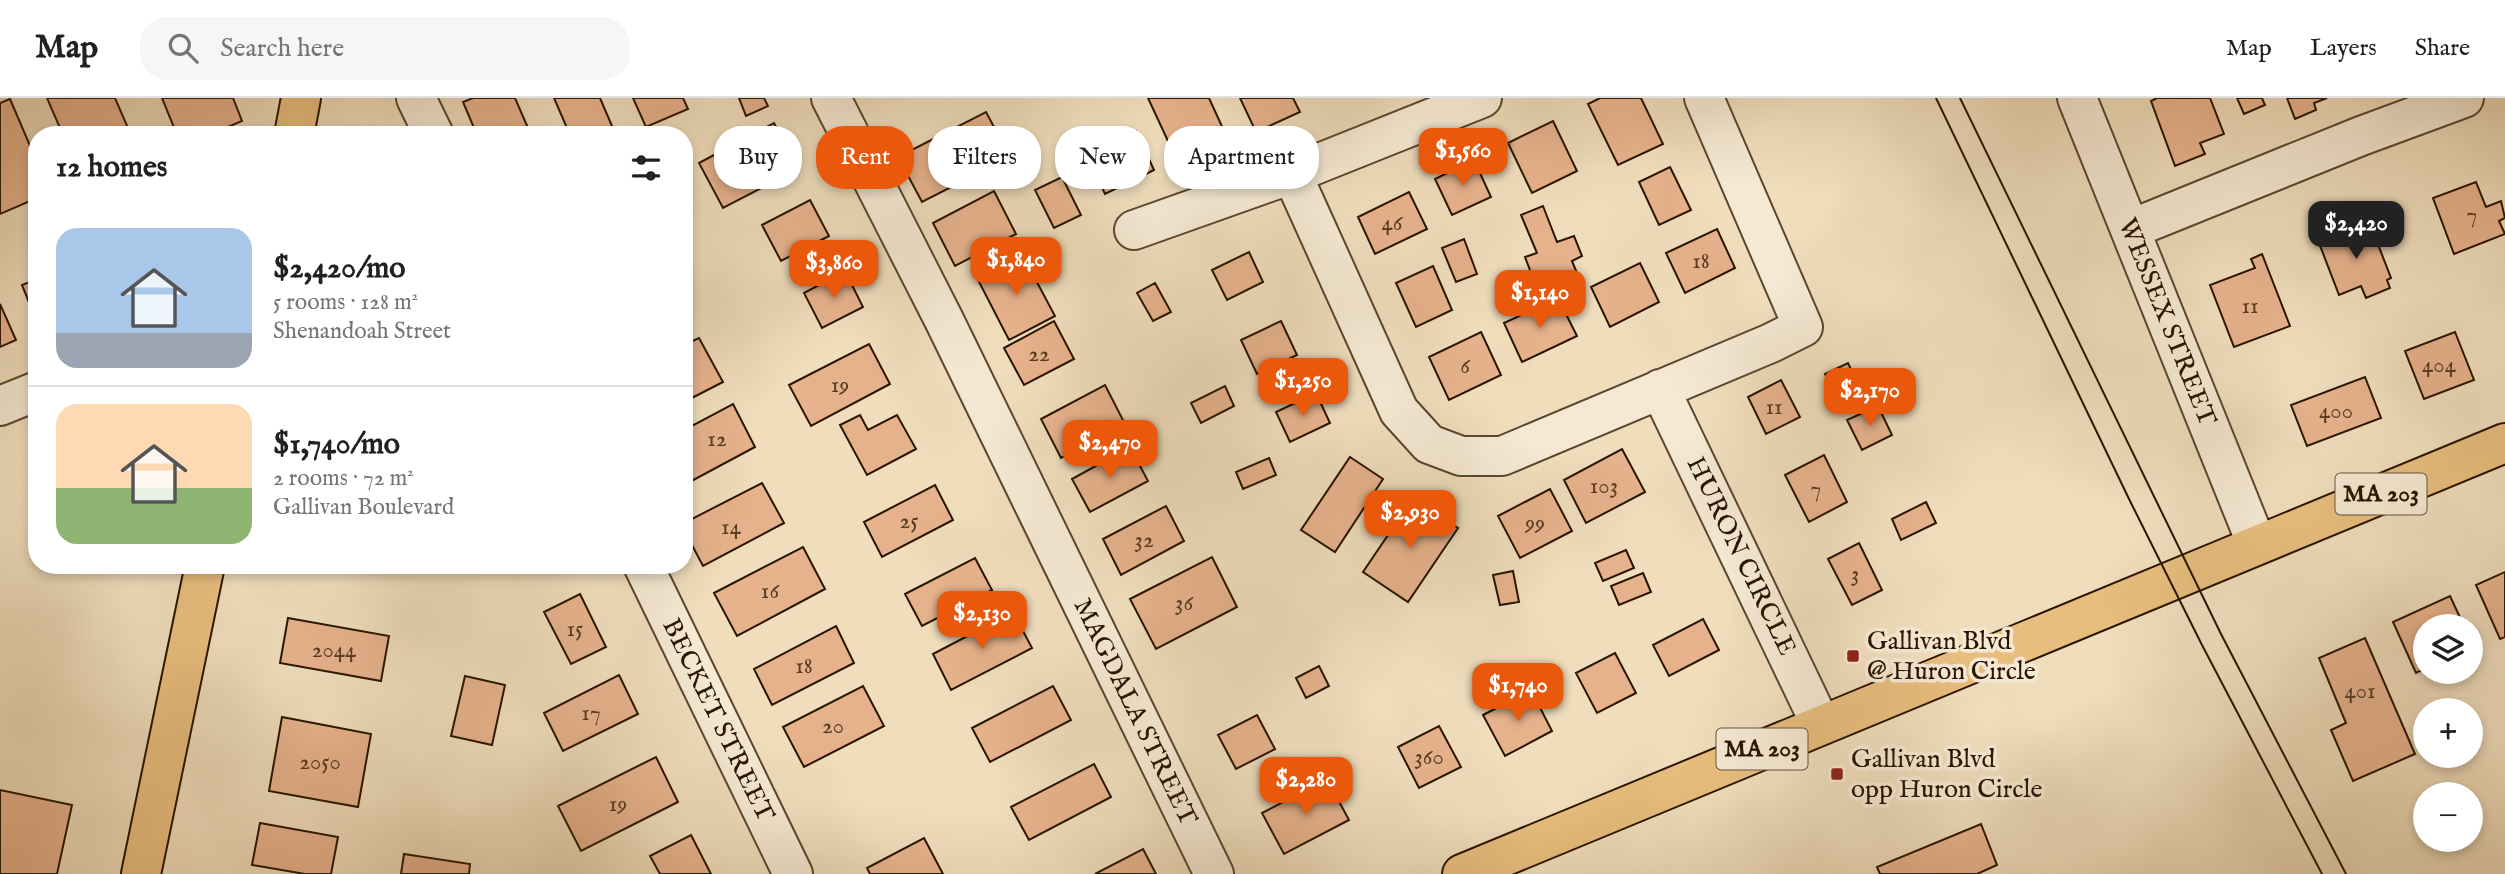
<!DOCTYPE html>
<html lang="en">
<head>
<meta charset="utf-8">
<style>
	:root { --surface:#fff; --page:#f6f6f6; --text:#202124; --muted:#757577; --line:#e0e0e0; --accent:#ea580c }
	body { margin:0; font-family:"IM FELL English",serif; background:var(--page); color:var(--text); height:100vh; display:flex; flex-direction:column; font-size:26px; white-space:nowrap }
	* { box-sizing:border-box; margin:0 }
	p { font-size:23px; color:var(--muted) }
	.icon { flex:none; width:38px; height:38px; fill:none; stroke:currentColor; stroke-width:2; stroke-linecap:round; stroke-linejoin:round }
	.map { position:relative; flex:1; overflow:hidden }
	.panel { position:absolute; left:28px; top:28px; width:665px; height:448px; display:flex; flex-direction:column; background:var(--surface); border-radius:28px; box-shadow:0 4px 10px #0003 }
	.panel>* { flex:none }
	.banner { position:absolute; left:714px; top:28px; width:665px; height:63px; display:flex; gap:14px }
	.fabs { position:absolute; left:2413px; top:516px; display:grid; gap:14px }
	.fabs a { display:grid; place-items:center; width:70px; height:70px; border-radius:50%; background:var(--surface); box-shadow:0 4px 10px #0003; font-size:35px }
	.price { position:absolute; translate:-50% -60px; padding:0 16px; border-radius:14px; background:var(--accent); color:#fff; font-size:23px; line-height:46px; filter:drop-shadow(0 2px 4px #0008) }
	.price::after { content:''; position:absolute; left:50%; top:42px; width:21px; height:16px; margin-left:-10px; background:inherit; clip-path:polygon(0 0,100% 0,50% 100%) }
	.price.selected { background:#222; color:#fff }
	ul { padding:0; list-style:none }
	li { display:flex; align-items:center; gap:21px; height:175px; padding:0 28px }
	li+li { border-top:2px solid var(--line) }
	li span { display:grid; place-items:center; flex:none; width:196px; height:140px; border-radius:21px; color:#555 }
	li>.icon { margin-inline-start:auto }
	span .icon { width:84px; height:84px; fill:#fffc; stroke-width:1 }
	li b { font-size:30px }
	h2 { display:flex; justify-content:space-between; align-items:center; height:84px; padding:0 28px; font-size:30px }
	.pill { padding:0 24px; border-radius:28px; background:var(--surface); box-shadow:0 4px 10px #0003; font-size:24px; line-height:63px }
	.pill.selected { background:var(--accent); color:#fff }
	header { display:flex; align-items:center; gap:42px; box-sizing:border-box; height:98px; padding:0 35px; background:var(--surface); border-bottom:2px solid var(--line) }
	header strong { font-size:33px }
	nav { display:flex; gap:38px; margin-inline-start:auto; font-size:24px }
	.search { width:490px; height:63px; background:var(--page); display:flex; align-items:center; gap:18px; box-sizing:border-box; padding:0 24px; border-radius:28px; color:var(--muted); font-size:26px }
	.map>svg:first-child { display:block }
	.building { fill:#e6b28c; stroke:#291400; stroke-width:2 }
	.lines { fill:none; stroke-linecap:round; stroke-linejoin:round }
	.minor-casing { stroke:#5a462f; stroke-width:42 }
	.major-casing { stroke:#291400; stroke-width:42 }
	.highway-casing { stroke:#291400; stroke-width:42 }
	.minor { stroke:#f5e9d3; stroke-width:38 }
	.major { stroke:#e8be7e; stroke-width:38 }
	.highway { stroke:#e8be7e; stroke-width:38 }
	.tram { stroke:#291400; stroke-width:2 }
	.poi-dot { fill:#8f2418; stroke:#f5e9d3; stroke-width:2.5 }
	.labels { text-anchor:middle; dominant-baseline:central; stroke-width:7; stroke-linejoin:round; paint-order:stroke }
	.number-label { font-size:23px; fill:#583c23 }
	.shield { fill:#f5e9d3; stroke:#66543f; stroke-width:2 }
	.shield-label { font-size:24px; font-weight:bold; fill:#291400 }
	.street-label { font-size:26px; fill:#291400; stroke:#f5e9d3 }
	.poi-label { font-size:26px; fill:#291400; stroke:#f5e9d3; text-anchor:start }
</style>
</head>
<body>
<header>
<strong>Map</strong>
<div class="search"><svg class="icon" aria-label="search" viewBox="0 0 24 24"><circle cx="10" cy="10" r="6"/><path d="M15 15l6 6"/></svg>Search here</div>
<nav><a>Map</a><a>Layers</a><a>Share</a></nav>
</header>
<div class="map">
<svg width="2505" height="776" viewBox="0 0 2505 776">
	<rect width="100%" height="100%" fill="#efddbc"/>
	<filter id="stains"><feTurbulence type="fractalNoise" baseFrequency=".00286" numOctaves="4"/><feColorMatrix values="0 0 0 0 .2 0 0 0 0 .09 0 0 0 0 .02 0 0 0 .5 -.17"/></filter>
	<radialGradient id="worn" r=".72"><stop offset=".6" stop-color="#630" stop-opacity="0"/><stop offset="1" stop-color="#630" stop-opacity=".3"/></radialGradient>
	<path class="building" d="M 47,0 L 115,0 L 131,37 L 63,37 Z
		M 162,0 L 233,0 L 242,23 L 209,37 L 177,37 Z
		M 473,0 L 515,0 L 531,37 L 477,37 L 463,4 Z
		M 554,0 L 600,0 L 615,35 L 610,37 L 570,37 Z
		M 633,0 L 683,0 L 688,11 L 646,29 Z
		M 739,0 L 764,0 L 768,8 L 746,18 Z
		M 1148,0 L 1209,0 L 1230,46 L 1180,69 Z
		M 1240,0 L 1293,0 L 1300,14 L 1256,34 Z
		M 1600,0 L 1641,0 L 1663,46 L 1618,67 L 1588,6 Z
		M 2157,0 L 2210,0 L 2224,36 L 2200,45 L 2205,56 L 2175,68 L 2151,3 Z
		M 2237,0 L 2262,0 L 2265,7 L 2244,16 Z
		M 2287,0 L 2327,0 L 2314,5 L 2316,12 L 2295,21 Z
		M 10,1 L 37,64 L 37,100 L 0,116 L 0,5 Z
		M 986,14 L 1010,59 L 922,104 L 898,59 Z
		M 1553,23 L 1577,73 L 1532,95 L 1508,45 Z
		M 774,25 L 798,71 L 723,110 L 699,65 Z
		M 1136,33 L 1154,72 L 1105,96 L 1086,56 Z
		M 1474,62 L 1491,99 L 1452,117 L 1435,81 Z
		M 1670,69 L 1691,112 L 1659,127 L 1639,84 Z
		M 1062,79 L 1081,117 L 1054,130 L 1035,92 Z
		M 2476,84 L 2486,109 L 2501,103 L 2505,120 L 2499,123 L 2505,136 L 2454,156 L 2433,100 Z
		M 994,93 L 1016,136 L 955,168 L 933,125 Z
		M 1409,94 L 1427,131 L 1375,156 L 1358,119 Z
		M 810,102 L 829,138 L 781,163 L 762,127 Z
		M 1543,108 L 1557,144 L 1574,138 L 1582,158 L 1572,163 L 1581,185 L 1559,195 L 1555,186 L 1538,193 L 1525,159 L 1537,155 L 1521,117 Z
		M 2358,116 L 2367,139 L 2374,136 L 2391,180 L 2387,182 L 2390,190 L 2366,200 L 2361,188 L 2339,197 L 2319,145 L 2350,133 L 2345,121 Z
		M 1717,131 L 1735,170 L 1685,195 L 1666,155 Z
		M 1464,141 L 1477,176 L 1456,184 L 1442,150 Z
		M 1249,154 L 1263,184 L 1227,202 L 1212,172 Z
		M 1022,156 L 1055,218 L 1009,242 L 977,180 Z
		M 2262,156 L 2290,228 L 2234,249 L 2210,187 L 2255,170 L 2251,161 Z
		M 1640,165 L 1659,204 L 1610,229 L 1591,189 Z
		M 1433,168 L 1452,212 L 1416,229 L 1396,185 Z
		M 845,173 L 863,209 L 822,230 L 804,195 Z
		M 37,181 L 37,224 L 22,187 Z
		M 1155,185 L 1171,214 L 1153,223 L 1137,195 Z
		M 1558,200 L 1577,238 L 1522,264 L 1504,225 Z
		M 0,206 L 16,242 L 0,249 Z
		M 1054,223 L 1074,261 L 1024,287 L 1004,250 Z
		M 1281,223 L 1297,257 L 1257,276 L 1241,242 Z
		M 1481,234 L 1501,277 L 1449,302 L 1429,259 Z
		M 2455,234 L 2474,282 L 2424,301 L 2405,253 Z
		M 699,240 L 723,284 L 684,304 L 684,247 Z
		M 869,246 L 890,286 L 811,328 L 789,287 Z
		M 1848,265 L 1864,300 L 1842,311 L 1825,276 Z
		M 2365,279 L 2381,320 L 2307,348 L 2291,307 Z
		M 1781,282 L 1800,319 L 1766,336 L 1748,299 Z
		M 1105,287 L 1125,326 L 1061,360 L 1041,321 Z
		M 1225,288 L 1234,308 L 1201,325 L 1191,305 Z
		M 1316,295 L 1330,325 L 1290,344 L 1276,314 Z
		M 733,306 L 755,349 L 684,387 L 684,332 Z
		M 1878,308 L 1892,337 L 1862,352 L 1847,322 Z
		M 860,317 L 868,332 L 897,317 L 916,351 L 867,377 L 840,327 Z
		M 1130,349 L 1148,383 L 1090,414 L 1072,381 Z
		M 1622,351 L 1645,394 L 1586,425 L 1564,382 Z
		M 1824,357 L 1847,404 L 1809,424 L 1785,377 Z
		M 1350,359 L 1383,381 L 1335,454 L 1301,432 Z
		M 1269,360 L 1276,377 L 1243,391 L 1236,374 Z
		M 762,385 L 784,425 L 703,468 L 684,432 L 684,425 Z
		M 935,387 L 953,422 L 882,459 L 864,424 Z
		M 1550,391 L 1572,433 L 1520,460 L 1498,418 Z
		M 1413,400 L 1458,430 L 1408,504 L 1363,474 Z
		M 1926,404 L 1936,425 L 1901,442 L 1892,421 Z
		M 1166,408 L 1184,443 L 1121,477 L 1103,441 Z
		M 1859,445 L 1882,492 L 1852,507 L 1828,461 Z
		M 803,449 L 825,491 L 737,538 L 714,495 Z
		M 1626,452 L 1634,470 L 1603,483 L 1595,465 Z
		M 1212,459 L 1237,509 L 1156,551 L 1130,501 Z
		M 975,460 L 992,492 L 922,528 L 905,496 Z
		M 1513,473 L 1519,504 L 1500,507 L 1493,477 Z
		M 2505,474 L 2505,539 L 2500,541 L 2476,487 Z
		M 1643,475 L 1651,494 L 1619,507 L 1611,488 Z
		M 580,496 L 606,549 L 571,566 L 544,514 Z
		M 2450,498 L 2464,528 L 2426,528 L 2426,570 L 2416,575 L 2393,524 Z
		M 1013,514 L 1032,550 L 951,592 L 933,556 Z
		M 288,520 L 389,538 L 381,583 L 280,565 Z
		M 1703,521 L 1719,552 L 1669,578 L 1653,547 Z
		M 836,528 L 854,565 L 772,607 L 754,571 Z
		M 2365,540 L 2415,656 L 2353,683 L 2331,632 L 2346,625 L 2319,560 Z
		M 1615,555 L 1636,595 L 1597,615 L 1576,575 Z
		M 1319,568 L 1329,588 L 1306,600 L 1296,580 Z
		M 619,577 L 638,616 L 563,653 L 544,615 Z
		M 465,578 L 505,587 L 492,647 L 451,638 Z
		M 863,588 L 884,628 L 804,669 L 783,629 Z
		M 1053,588 L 1071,622 L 990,664 L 972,630 Z
		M 1531,592 L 1552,633 L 1505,658 L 1483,617 Z
		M 1257,617 L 1275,651 L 1236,671 L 1218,637 Z
		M 282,619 L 371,636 L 358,709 L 269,693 Z
		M 1439,628 L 1461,669 L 1419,690 L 1398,649 Z
		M 656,659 L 678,704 L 581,753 L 558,708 Z
		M 1094,666 L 1111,699 L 1029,742 L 1011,709 Z
		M 1327,681 L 1349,722 L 1284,756 L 1262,715 Z
		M 0,692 L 72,707 L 57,776 L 0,776 Z
		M 260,725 L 338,739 L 331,776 L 305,776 L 252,767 Z
		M 1981,726 L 1997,767 L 1977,776 L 1880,776 L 1877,769 Z
		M 691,737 L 711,776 L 660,776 L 650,758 Z
		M 924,740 L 943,776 L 870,776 L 867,770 Z
		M 1143,751 L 1156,776 L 1095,776 Z
		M 404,756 L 470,766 L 469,776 L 401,776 Z"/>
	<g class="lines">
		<g class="minor-casing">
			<path id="minor" d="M 416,0 L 434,37
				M 831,0 L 944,222 L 1214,776
				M 1482,0 L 1292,76 L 1399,313 L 1429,346 L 1461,358 L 1502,358 L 1771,245 L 1803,229 L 1704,0
				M 2077,0 L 2257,447
				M 2131,131 L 2361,38 L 2464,0
				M 1134,132 L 1292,76
				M 1660,291 L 1821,627
				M 0,308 L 37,293
				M 643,467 L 793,776"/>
		</g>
		<g class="major-casing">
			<path id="major" d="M 294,37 L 301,0
				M 141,776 L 205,467"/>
		</g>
		<g class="highway-casing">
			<path id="highway" d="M 1462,776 L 2505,345"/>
		</g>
		<use href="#minor" class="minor"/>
		<use href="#major" class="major"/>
		<use href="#highway" class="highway"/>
		<path class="tram" d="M 1936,0 L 2130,403 L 2202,547 L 2322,776
			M 1960,0 L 2221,536 L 2346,776"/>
	</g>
	<g class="poi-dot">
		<rect x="1846" y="551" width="14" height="14" rx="3.5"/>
		<rect x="1830" y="669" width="14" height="14" rx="3.5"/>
	</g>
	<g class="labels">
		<g class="number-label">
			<text x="2472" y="117">7</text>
			<text x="1392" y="125">46</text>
			<text x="1701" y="163">18</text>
			<text x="2250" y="208">11</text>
			<text x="1039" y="256">22</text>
			<text x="2439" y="267">404</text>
			<text x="1465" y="268">6</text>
			<text x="840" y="287">19</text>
			<text x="1774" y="309">11</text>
			<text x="2336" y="313">400</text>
			<text x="717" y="341">12</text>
			<text x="1604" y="388">103</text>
			<text x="1816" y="391">7</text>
			<text x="909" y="423">25</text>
			<text x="1535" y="425">99</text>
			<text x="731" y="429">14</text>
			<text x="1144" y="442">32</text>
			<text x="1855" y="476">3</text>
			<text x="770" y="493">16</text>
			<text x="1184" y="505">36</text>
			<text x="575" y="531">15</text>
			<text x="334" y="552">2044</text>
			<text x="804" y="568">18</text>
			<text x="2360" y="593">401</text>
			<text x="591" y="615">17</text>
			<text x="833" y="628">20</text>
			<text x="1429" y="659">360</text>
			<text x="320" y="664">2050</text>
			<text x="618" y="706">19</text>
		</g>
		<g class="shield">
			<rect x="2335.5" y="375.5" width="91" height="41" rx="5"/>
			<rect x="1716.5" y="630.5" width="91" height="41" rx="5"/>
		</g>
		<g class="shield-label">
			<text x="2381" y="396">MA 203</text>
			<text x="1762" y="651">MA 203</text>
		</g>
		<g class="street-label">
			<text transform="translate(2167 224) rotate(68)">WESSEX STREET</text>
			<text transform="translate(1741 458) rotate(64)">HURON CIRCLE</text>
			<text transform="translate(1135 614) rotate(64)">MAGDALA STREET</text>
			<text transform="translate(718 622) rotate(64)">BECKET STREET</text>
		</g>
		<g class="poi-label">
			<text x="1867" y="543">Gallivan Blvd<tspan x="1867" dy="30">@ Huron Circle</tspan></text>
			<text x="1851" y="661">Gallivan Blvd<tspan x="1851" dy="30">opp Huron Circle</tspan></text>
		</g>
	</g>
	<rect width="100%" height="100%" filter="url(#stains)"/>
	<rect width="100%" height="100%" fill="url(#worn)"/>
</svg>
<div class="fabs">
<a><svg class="icon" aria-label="layers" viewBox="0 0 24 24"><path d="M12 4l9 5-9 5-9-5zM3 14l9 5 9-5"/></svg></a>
<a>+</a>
<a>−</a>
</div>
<b class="price" style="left:1463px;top:90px">$1,560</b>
<b class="price selected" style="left:2356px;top:163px">$2,420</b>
<b class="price" style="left:1016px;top:199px">$1,840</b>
<b class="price" style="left:834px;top:202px">$3,860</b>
<b class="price" style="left:1540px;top:232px">$1,140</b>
<b class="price" style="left:1303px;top:320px">$1,250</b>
<b class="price" style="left:1870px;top:330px">$2,170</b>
<b class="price" style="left:1110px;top:382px">$2,470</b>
<b class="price" style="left:1410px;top:452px">$2,930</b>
<b class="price" style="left:982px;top:553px">$2,130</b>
<b class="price" style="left:1518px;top:625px">$1,740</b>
<b class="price" style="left:1306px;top:719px">$2,280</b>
<div class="banner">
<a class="pill">Buy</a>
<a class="pill selected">Rent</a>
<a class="pill">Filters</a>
<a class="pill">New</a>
<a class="pill">Apartment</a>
</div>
<section class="panel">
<h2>12 homes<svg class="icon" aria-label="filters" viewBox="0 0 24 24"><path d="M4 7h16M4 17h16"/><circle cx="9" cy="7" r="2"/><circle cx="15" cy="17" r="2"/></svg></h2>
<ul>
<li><span style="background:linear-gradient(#a9c7e8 75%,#9aa5b1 0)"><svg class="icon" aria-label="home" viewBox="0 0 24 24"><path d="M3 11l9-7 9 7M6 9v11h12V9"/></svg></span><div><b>$2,420/mo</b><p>5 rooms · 128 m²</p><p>Shenandoah Street</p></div></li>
<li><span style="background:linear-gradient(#ffd9b3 60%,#8fb573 0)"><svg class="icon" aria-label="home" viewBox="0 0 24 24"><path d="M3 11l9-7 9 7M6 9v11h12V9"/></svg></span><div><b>$1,740/mo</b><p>2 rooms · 72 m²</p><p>Gallivan Boulevard</p></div></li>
</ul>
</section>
</div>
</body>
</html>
